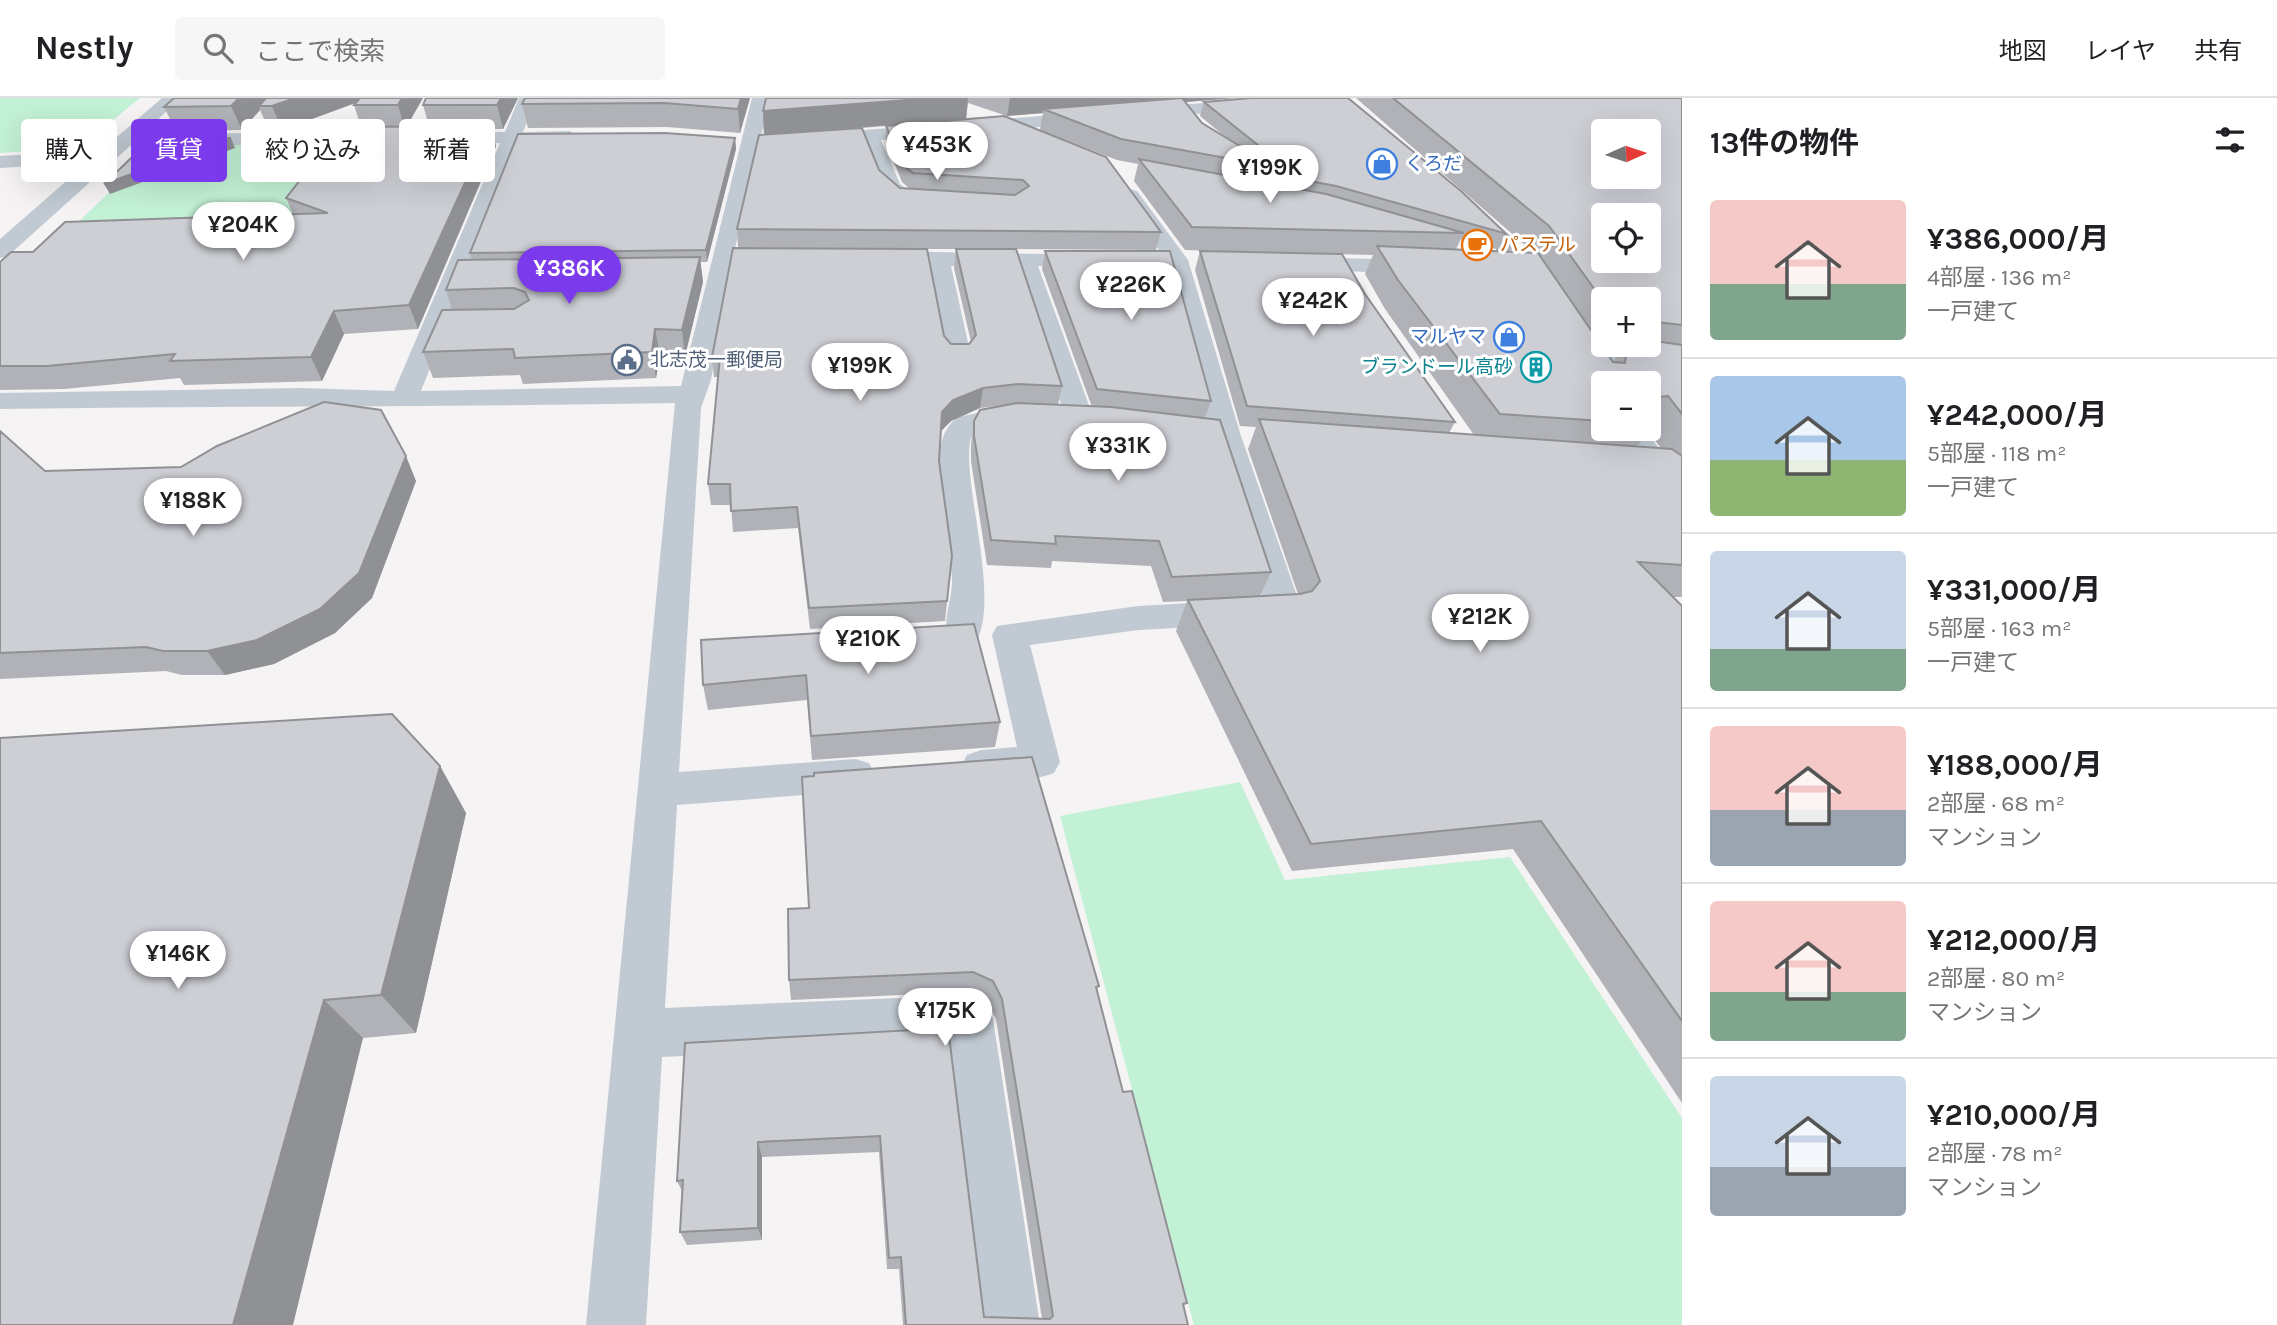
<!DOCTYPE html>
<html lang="ja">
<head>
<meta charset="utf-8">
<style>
	:root { --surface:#fff; --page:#f6f6f6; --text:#202124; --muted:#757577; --line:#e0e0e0; --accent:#7c3aed }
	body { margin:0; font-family:Karla,"Noto Sans JP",sans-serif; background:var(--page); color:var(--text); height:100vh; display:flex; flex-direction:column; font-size:26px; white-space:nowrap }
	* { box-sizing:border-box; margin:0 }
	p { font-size:23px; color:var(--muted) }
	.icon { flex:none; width:38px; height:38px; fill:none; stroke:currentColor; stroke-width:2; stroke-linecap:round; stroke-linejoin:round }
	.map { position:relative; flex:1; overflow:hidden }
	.details { display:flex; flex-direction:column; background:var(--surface); width:595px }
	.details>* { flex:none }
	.top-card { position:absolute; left:21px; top:21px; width:665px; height:63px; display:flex; gap:14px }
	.needle { width:46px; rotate:87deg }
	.controls { position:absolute; left:1591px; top:21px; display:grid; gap:14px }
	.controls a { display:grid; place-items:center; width:70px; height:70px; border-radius:7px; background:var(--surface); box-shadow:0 7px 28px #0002; font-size:35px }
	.price { position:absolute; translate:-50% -60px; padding:0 16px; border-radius:24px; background:#fff; color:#222; font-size:23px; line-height:46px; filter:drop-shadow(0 2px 4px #0008) }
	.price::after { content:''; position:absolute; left:50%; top:42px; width:21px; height:16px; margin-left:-10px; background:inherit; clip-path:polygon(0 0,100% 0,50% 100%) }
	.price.active { background:var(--accent); color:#fff }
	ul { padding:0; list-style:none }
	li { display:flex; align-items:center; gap:21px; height:175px; padding:0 28px }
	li+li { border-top:2px solid var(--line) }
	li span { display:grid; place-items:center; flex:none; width:196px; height:140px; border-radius:7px; color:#555 }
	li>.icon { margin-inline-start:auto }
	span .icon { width:84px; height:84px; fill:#fffc; stroke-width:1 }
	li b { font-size:30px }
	h2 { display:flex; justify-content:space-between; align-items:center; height:84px; padding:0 28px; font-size:30px }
	.chip { padding:0 24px; border-radius:7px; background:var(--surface); box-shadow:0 7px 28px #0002; font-size:24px; line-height:63px }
	.chip.active { background:var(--accent); color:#fff }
	header { display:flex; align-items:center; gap:42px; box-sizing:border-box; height:98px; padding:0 35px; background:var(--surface); border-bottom:2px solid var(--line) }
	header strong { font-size:33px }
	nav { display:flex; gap:38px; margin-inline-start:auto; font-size:24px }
	.search { width:490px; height:63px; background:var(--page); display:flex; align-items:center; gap:18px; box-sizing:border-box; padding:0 24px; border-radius:7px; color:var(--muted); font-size:26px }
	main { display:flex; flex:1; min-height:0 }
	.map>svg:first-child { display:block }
	.green { fill:#c3f1d5 }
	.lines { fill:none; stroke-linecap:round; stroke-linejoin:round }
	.minor { fill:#c1cad2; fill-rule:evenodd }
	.wall { fill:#b0b2b7; fill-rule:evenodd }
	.shaded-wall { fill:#909195 }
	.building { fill:#cdcfd5; stroke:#909195; stroke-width:2; fill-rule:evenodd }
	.labels { text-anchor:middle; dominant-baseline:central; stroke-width:6; stroke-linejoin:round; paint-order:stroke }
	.far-shop-label { font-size:19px; fill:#366cbe; stroke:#fff; text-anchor:start }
	.far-food-label { font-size:19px; fill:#c56008; stroke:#fff; text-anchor:start }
	.far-service-label { font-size:19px; fill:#4e5e75; stroke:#fff; text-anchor:start }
	.far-culture-label { font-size:19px; fill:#0d838f; stroke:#fff; text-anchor:end }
</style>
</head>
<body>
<header>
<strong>Nestly</strong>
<div class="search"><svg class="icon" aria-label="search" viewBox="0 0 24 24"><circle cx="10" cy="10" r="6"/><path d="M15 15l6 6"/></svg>ここで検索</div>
<nav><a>地図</a><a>レイヤ</a><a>共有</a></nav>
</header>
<main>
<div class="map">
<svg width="1682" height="1227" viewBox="0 0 1682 1227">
	<rect width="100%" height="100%" fill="#f5f3f3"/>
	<path class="green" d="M 0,0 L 140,0 L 86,44 L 57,51 L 0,55 Z
		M 160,45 L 338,45 L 297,114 L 266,127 L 66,136 Z
		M 1240,684 L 1285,782 L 1510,759 L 1682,1020 L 1682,1227 L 1194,1227 L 1060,718 Z"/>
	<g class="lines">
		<path class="minor" d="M 162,0 L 181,0 L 142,36 L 384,34 L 393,40 L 384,46 L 130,48 L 8,158 L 0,160 L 0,141 L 87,65 L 0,70 L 0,58 L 102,52 Z
			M 519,0 L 537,0 L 523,34 L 570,33 L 579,39 L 570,45 L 519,45 L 421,293 L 681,288 L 752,0 L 770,0 L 733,159 L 711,282 L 701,310 L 679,674 L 855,661 L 869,665 L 875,677 L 869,689 L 855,693 L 677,707 L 665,910 L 968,897 L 985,904 L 993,921 L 1040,1227 L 980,1227 L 946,946 L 662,959 L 646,1227 L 586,1227 L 675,305 C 450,309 225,308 0,311 L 0,295 L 301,290 L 394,293 L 500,45 L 441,46 L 432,40 L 441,34 L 505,34 Z
			M 1266,0 L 1340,0 L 1331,5 L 881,42 L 900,86 L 911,95 L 934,98 L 937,102 C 932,109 926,108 917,108 C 881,106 875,73 863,44 L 814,48 L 805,42 L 814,36 Z
			M 1213,39 C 1238,45 1262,68 1276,88 L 1269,102 L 1255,102 L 1252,98 L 1256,88 L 1242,72 L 1206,49 L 1204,45 Z
			M 1130,91 L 1137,93 L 1188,162 L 1241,338 L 1302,512 L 1296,521 L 1284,524 L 1138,532 L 1030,547 L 1060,664 L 1054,675 C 1029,684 992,688 967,679 L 961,668 L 967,657 L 981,652 L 1017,649 L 992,537 L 997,528 L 1138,508 L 1263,501 L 1211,338 L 1166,162 L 1120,97 Z
			M 878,153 L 1102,157 L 1105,162 L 1094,169 L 1038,168 L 1094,321 L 1090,327 L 1080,330 L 1070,327 L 1066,321 L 1015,168 L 951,168 L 971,258 L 967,264 L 949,264 L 945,258 L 928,167 L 870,165 L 867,160 L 870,155 Z
			M 1298,159 L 1419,162 L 1427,164 L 1431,169 L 1427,174 L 1419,176 L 1290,171 L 1286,166 L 1290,161 Z
			M 1584,248 L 1682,260 L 1682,276 L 1575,262 L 1571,256 L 1575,250 Z
			M 1001,310 L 1034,313 L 1038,319 L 1034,325 C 1017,329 990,321 976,332 C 951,353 1004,495 976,544 L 963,548 L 950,544 C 940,526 953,501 952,481 C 950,441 919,345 958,319 Z
			M 1618,331 L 1646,331 L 1668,365 L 1682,376 L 1682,401 C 1650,393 1632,357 1618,331 Z"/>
	</g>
	<path class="wall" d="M 174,0 L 423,0 L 407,28 L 429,28 L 423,7 L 426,0 L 518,0 L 503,31 L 492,31 L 496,48 L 418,231 L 344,236 L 322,283 L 184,287 L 180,280 L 64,291 L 0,292 L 0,164 L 33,154 L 293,116 L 286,100 L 361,29 L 354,7 L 355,5 L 282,32 L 269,32 L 260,12 L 242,32 L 176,33 L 164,9 Z
		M 525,0 L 750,0 L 740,35 L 667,29 L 528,30 L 522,6 Z
		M 766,0 L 1234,0 L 1185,4 L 1202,25 L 1229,42 L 1200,18 L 1204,4 L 1348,0 L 1516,145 L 1511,153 L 1533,154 L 1356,0 L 1682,0 L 1682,499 L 1673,499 L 1682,508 L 1682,1005 L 1513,751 L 1292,773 L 1176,533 L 1187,503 L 1163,504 L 1151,468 L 1052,463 L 1051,470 L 987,467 L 971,363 L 971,347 L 974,323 L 1005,307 L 980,310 L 951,323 L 941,333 L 939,363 L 952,457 L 945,523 L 810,531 L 798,430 L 733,434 L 731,407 L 711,407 L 708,386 L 718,279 L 714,279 L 712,259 L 738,149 L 737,131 L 764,36 L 763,13 ZM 968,5 L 1007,18 L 1043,15 L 1040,32 L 1117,62 L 1138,66 L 1134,83 L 1185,152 L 1373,157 L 1365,176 L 1385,211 L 1474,337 L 1449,335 L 1455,324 L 1365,196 L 1200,153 L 1195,172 L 1240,328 L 1256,329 L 1248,351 L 1298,496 L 1260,498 L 1271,474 L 1205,320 L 1211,303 L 1045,153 L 1042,171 L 1092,309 L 1058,307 L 1062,288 L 998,151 L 1156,152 L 1161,134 L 966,21 ZM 886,28 L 886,44 L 902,84 L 909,90 L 900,90 L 879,72 L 850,31 ZM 1259,67 L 1269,75 L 1278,87 L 1254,82 ZM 1461,141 L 1496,151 L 1496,153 L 1456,151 ZM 927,151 L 956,151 L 954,170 L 971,244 L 969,246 L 951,246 L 944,238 ZM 1603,201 L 1648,201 L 1648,247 L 1603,247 ZM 1601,248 L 1622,251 L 1613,264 ZM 1603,285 L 1648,285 L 1648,331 L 1603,331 ZM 1649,332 L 1657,345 L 1661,350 L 1637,349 Z
		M 735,40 L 736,51 L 707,164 L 700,164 L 703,184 L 685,258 L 660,257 L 656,280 L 523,286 L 520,277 L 433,280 L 423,254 L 452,212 L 446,192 L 472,162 L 470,155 Z
		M 0,333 L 45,373 L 416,383 L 372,500 L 335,535 L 274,566 L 225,577 L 182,577 L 166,573 L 0,581 Z
		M 701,542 L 1000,624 L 995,649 L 812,662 L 807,602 L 708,612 L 703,587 Z
		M 440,668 L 466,715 L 416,935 L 363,940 L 0,1227 Z
		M 788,811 L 1099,888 L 1097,892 L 1123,994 L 1187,1205 L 1183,1208 L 1188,1227 L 903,1227 L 899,1171 L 887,1171 L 879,1054 L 762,1059 L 762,1142 L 687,1147 L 680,1134 L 682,1093 L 677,1083 L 948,930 L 984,1219 L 1042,1221 L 996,921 L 987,903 L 968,894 L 791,902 L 789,882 Z"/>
	<path class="shaded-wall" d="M 239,0 L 271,0 L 259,8 L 260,12 L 242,32 L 231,8 Z
		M 295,0 L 369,0 L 282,32 L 272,8 Z
		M 402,0 L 423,0 L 405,31 L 398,7 Z
		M 501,0 L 518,0 L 503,31 L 497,7 Z
		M 741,0 L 750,0 L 740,35 L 738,11 Z
		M 934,0 L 968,0 L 966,21 L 764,37 L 763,13 Z
		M 1010,0 L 1234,0 L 1053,15 L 1043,11 L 1043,15 L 1007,18 Z
		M 491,28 L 496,48 L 418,231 L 409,207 Z
		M 231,40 L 235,50 L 110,96 L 104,86 Z
		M 735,40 L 736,51 L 707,164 L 706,152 Z
		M 700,159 L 703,184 L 685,258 L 682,232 Z
		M 334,213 L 344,236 L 322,283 L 311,259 Z
		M 655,231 L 660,257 L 656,280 L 652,254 Z
		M 983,290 L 980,310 L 951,323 L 940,334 L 942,314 L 953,302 Z
		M 406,358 L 416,383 L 372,500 L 335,535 L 274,566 L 225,577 L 207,553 Z
		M 440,668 L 466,715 L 416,935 L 381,897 Z
		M 324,902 L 363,940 L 293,1227 L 233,1227 Z
		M 758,1044 L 762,1059 L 762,1142 L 758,1130 Z"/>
	<path class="building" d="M 174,0 L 239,0 L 231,8 L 164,9 Z
		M 266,0 L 295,0 L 272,8 L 259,8 Z
		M 360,0 L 402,0 L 398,7 L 354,7 Z
		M 426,0 L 501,0 L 497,7 L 423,7 Z
		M 525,0 L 741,0 L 738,11 L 664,5 L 522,6 Z
		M 766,0 L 934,0 L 763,13 Z
		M 1182,0 L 1202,25 L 1243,50 L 1259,66 L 1121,41 L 1043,11 Z
		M 1251,0 L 1348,0 L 1461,93 L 1516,145 L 1509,145 L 1504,135 L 1336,88 L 1282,78 L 1283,71 L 1274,60 L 1204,4 Z
		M 1393,0 L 1682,0 L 1682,227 L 1648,223 L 1648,201 L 1603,201 L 1603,203 L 1549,128 ZM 1603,33 L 1648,33 L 1648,79 L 1603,79 ZM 1603,117 L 1648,117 L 1648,163 L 1603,163 Z
		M 1004,18 L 1106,59 L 1161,134 L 737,131 L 759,37 L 862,30 L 879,72 L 900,90 L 1015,97 L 1029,88 L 1023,82 L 913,75 L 903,67 L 886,28 Z
		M 491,28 L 409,207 L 334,213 L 311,259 L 170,263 L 175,256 L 47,268 L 0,268 L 0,164 L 11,154 L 33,154 L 65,124 L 328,115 L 286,100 L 342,29 Z
		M 665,35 L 735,40 L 706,152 L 470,155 L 518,36 Z
		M 152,40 L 231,40 L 104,86 Z
		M 1139,61 L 1326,96 L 1464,135 L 1192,129 Z
		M 1377,148 L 1538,155 L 1613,264 L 1625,265 L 1626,258 L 1639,257 L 1633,247 L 1648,247 L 1648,242 L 1682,247 L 1682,316 L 1668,298 L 1648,300 L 1648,285 L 1603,285 L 1603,323 L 1500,316 L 1398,182 Z
		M 733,150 L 927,151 L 944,238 L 951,246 L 969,246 L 976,237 L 956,151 L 1016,151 L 1062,288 L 1018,286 L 983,290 L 953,302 L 942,314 L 939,363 L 952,457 L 947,503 L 809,510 L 797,409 L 731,413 L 730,386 L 708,386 L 720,258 L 712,259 Z
		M 1045,153 L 1170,153 L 1211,303 L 1097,291 Z
		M 1200,153 L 1342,156 L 1365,196 L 1455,324 L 1247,308 Z
		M 700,159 L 682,232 L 655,231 L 652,254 L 515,260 L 513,251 L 423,254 L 442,212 L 514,211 L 529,202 L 525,194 L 514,190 L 446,192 L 458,162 Z
		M 324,304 L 381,312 L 406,358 L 359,475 L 320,511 L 257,542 L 207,553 L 163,553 L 146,549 L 0,555 L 0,333 L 45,373 L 181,369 L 217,348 Z
		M 1017,305 L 1111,309 L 1220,322 L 1271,474 L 1172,479 L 1159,443 L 1055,438 L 1056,446 L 991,442 L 974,338 L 974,323 L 980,312 Z
		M 1648,319 L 1653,327 L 1648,327 Z
		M 1259,321 L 1672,351 L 1682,358 L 1682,467 L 1638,464 L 1682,508 L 1682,923 L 1541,723 L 1311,746 L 1188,502 L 1300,496 L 1312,493 L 1320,483 Z
		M 974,526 L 1000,624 L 811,638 L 806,577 L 703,587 L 701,542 Z
		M 392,616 L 440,668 L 381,897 L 324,902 L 233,1227 L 0,1227 L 0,640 Z
		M 1032,659 L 1099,888 L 1096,889 L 1123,994 L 1132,993 L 1187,1205 L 1183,1206 L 1188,1227 L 906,1227 L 901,1159 L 889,1160 L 880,1038 L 758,1044 L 758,1130 L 680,1134 L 683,1082 L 677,1083 L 685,945 L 948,930 L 984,1219 L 1050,1221 L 1053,1218 L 1002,901 L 993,883 L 973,874 L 789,882 L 788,811 L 809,810 L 802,679 L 814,678 L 814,675 Z"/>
	<defs>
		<g id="shop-ring" transform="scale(1.575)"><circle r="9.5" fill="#fff" stroke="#3f7fe0" stroke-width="1.5"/><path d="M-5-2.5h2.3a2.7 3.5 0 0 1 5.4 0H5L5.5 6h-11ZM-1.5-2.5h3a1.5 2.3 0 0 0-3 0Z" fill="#3f7fe0"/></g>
		<g id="cafe-ring" transform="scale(1.575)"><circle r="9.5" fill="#fff" stroke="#e8710a" stroke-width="1.5"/><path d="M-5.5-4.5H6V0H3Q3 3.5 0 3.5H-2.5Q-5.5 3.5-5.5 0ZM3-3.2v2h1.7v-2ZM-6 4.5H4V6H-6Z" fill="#e8710a"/></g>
		<g id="civic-ring" transform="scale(1.575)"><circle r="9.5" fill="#fff" stroke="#5c6f8a" stroke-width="1.5"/><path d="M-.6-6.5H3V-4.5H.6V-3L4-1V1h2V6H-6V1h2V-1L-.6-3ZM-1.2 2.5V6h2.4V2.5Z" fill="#5c6f8a"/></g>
		<g id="building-ring" transform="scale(1.575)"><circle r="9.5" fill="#fff" stroke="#0f9aa8" stroke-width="1.5"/><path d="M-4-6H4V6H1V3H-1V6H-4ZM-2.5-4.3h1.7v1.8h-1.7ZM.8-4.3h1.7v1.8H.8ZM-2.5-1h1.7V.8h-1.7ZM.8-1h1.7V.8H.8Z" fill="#0f9aa8"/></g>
	</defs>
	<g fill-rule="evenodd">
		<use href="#shop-ring" x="1382" y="66"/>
		<use href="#cafe-ring" x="1477" y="147"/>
		<use href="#shop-ring" x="1509" y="239"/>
		<use href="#civic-ring" x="627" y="262"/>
		<use href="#building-ring" x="1536" y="269"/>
	</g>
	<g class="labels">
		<g class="far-shop-label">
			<text x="1405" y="66">くろだ</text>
			<text x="1486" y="239" text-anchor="end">マルヤマ</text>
		</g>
		<g class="far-food-label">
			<text x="1500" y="147">パステル</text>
		</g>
		<g class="far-service-label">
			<text x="650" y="262">北志茂一郵便局</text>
		</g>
		<g class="far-culture-label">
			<text x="1513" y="269">ブランドール高砂</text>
		</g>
	</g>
</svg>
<div class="controls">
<a><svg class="needle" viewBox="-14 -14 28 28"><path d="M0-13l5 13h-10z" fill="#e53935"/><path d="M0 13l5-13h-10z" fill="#757577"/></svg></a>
<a><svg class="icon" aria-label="locate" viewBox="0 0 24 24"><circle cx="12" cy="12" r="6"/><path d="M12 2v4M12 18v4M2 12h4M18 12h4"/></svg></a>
<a>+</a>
<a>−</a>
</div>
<b class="price" style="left:937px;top:84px">¥453K</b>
<b class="price" style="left:1270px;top:107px">¥199K</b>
<b class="price" style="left:243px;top:164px">¥204K</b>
<b class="price active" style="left:569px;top:208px">¥386K</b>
<b class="price" style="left:1131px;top:224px">¥226K</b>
<b class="price" style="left:1313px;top:240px">¥242K</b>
<b class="price" style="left:860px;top:305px">¥199K</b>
<b class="price" style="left:1118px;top:385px">¥331K</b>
<b class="price" style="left:193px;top:440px">¥188K</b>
<b class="price" style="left:1480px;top:556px">¥212K</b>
<b class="price" style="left:868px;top:578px">¥210K</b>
<b class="price" style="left:178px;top:893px">¥146K</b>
<b class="price" style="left:945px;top:950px">¥175K</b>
<div class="top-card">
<a class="chip">購入</a>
<a class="chip active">賃貸</a>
<a class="chip">絞り込み</a>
<a class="chip">新着</a>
</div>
</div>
<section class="details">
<h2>13件の物件<svg class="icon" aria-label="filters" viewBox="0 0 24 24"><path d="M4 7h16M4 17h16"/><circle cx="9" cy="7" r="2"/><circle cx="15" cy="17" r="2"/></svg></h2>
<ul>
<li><span style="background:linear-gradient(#f6c9c9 60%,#7fa58c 0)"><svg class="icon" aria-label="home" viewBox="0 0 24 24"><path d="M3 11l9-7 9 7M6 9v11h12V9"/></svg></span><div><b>¥386,000/月</b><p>4部屋 · 136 m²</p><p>一戸建て</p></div></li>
<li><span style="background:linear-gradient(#a9c7e8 60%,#8fb573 0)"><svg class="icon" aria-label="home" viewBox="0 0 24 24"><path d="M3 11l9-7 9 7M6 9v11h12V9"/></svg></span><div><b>¥242,000/月</b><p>5部屋 · 118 m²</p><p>一戸建て</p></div></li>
<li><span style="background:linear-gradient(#c9d6e8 70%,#7fa58c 0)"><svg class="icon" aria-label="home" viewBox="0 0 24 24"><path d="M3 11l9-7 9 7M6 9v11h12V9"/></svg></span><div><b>¥331,000/月</b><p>5部屋 · 163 m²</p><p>一戸建て</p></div></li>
<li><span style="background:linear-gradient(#f6c9c9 60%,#9aa5b1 0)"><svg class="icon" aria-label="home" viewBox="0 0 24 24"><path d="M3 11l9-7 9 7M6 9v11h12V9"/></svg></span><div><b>¥188,000/月</b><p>2部屋 · 68 m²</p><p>マンション</p></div></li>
<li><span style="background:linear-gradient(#f6c9c9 65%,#7fa58c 0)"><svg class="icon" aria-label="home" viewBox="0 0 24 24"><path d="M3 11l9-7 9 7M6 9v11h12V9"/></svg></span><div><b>¥212,000/月</b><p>2部屋 · 80 m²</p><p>マンション</p></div></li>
<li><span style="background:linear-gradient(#c9d6e8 65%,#9aa5b1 0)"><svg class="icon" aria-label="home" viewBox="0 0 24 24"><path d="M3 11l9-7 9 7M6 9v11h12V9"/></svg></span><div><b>¥210,000/月</b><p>2部屋 · 78 m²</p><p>マンション</p></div></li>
</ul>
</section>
</main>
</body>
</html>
